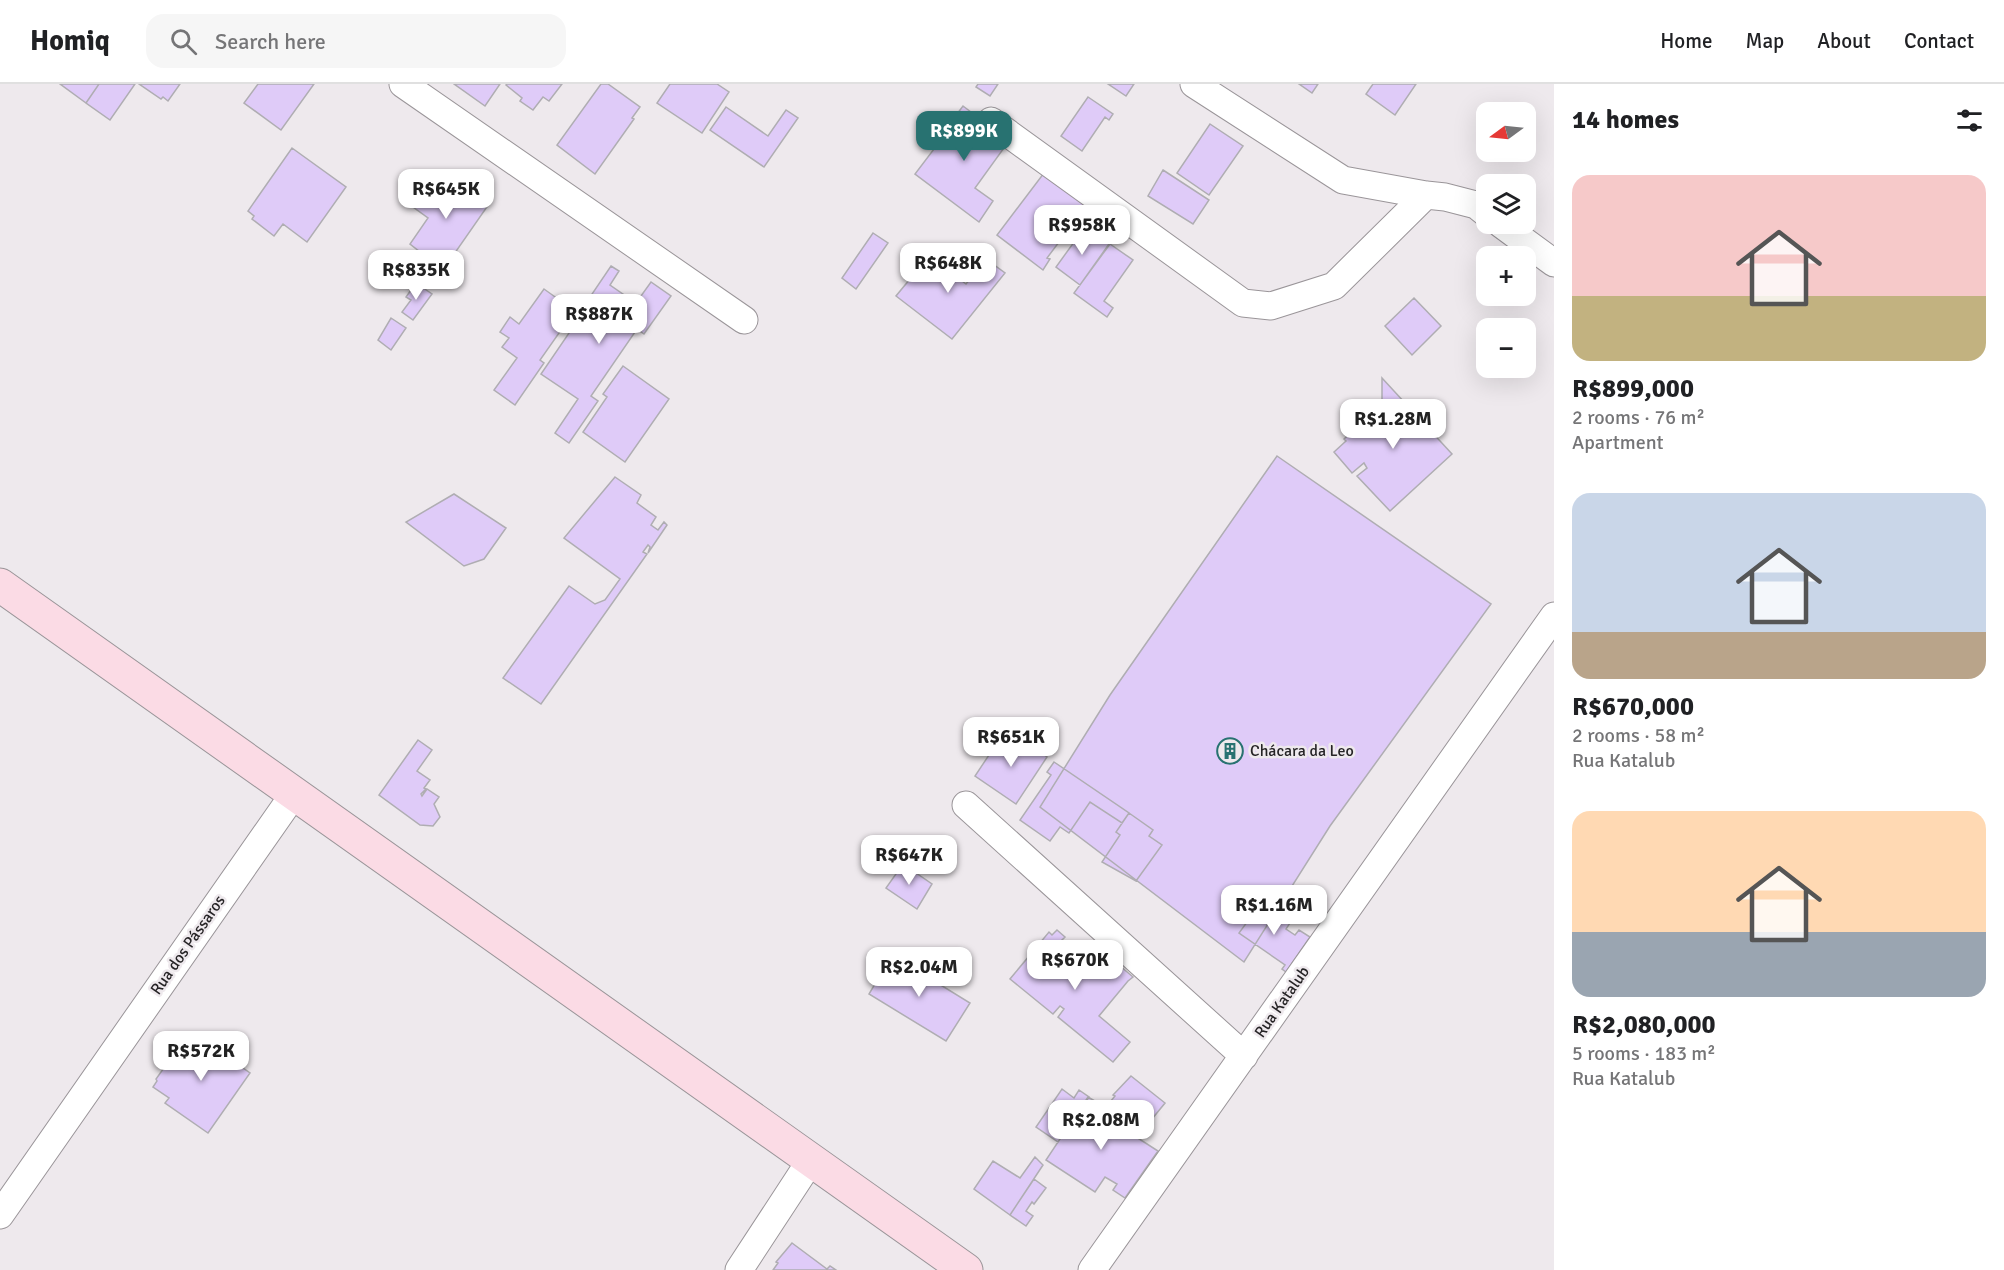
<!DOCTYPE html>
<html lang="en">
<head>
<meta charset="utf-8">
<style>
	:root { --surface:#fff; --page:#f6f6f6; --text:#202124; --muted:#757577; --line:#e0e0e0; --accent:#287271 }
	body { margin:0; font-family:Signika,sans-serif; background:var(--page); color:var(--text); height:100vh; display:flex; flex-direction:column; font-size:22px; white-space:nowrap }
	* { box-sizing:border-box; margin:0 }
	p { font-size:20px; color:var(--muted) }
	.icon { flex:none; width:33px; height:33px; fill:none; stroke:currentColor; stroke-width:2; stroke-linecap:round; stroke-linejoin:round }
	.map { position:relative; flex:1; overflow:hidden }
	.drawer { display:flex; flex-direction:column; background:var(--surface); width:450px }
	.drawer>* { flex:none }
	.needle { width:39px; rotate:255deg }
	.fabs { position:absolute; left:1476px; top:18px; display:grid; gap:12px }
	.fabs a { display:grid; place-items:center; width:60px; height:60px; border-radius:12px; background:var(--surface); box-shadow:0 6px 24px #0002; font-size:30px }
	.price { position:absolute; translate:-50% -51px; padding:0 14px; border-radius:12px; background:#fff; color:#222; font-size:20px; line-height:39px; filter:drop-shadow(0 2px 3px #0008) }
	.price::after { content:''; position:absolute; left:50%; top:36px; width:18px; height:14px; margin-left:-9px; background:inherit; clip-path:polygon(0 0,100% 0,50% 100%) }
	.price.current { background:var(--accent); color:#fff }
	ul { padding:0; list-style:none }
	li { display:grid; align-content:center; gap:12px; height:318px; padding:0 18px }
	li span { display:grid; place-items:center; height:186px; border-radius:18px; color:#555 }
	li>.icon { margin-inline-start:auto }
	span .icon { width:108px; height:108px; fill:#fffc; stroke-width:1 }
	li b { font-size:26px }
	h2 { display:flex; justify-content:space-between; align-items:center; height:72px; padding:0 18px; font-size:26px }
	header { display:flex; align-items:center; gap:36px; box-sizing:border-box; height:84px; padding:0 30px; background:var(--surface); border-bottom:2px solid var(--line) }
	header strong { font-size:28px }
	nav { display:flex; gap:33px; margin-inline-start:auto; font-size:21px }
	.search { width:420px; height:54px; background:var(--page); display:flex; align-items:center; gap:15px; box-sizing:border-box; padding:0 21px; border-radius:18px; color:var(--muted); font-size:22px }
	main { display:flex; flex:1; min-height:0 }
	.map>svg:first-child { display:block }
	.building { fill:#dfcbf8; stroke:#afadb2; stroke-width:1.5 }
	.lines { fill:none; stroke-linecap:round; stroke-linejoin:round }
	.street-casing { stroke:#9a9599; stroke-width:29 }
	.secondary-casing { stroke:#9a9599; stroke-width:35 }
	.street { stroke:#fff; stroke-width:27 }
	.secondary { stroke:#fbdbe5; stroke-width:33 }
	.labels { text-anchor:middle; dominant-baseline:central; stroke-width:5; stroke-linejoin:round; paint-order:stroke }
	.poi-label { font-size:16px; fill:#262426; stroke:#eee9ed; text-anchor:start }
	.street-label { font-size:16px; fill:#262426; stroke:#eee9ed }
</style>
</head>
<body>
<header>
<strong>Homiq</strong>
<div class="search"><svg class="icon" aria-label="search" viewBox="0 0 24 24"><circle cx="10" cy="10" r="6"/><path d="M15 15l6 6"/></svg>Search here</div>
<nav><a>Home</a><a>Map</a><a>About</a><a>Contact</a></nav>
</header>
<main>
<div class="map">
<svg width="1554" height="1186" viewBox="0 0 1554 1186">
	<rect width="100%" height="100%" fill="#eee9ed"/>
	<path class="building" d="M 60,0 L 99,0 L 86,19 Z
		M 99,0 L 135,0 L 110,36 L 86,19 Z
		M 139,0 L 180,0 L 168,17 L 163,13 L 161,15 Z
		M 258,0 L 314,0 L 281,46 L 244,19 Z
		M 454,0 L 500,0 L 485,22 Z
		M 507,0 L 562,0 L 549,17 L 543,13 L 533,26 L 520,17 L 522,14 L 506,1 Z
		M 601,0 L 608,0 L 640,23 L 632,34 L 634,35 L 595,90 L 557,61 Z
		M 670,0 L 717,0 L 729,8 L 702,49 L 657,19 Z
		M 978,0 L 998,0 L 990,12 L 976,3 Z
		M 1108,0 L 1134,0 L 1126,12 Z
		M 1299,0 L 1318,0 L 1312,9 Z
		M 1373,0 L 1416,0 L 1395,31 L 1366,10 Z
		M 1088,13 L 1113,30 L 1109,36 L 1105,33 L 1082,67 L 1061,52 Z
		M 963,22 L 1009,57 L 975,104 L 993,117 L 979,138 L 915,90 L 953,40 L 951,38 Z
		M 726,23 L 768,52 L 786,26 L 798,34 L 764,83 L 710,46 Z
		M 1210,40 L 1243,62 L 1209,111 L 1177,89 Z
		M 292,64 L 346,103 L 307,158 L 283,140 L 274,152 L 252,135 L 254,132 L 248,127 Z
		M 1047,85 L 1090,117 L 1047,174 L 1050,175 L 1043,186 L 997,151 Z
		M 1163,86 L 1209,116 L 1193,140 L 1148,112 Z
		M 434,92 L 449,103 L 454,98 L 489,120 L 443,186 L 410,160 L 428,134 L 413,123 Z
		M 1085,143 L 1109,160 L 1080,201 L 1056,183 Z
		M 873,149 L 888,159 L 856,205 L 842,194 Z
		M 1110,160 L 1133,176 L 1104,217 L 1113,224 L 1107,233 L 1074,209 Z
		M 929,172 L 966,200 L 986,175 L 1005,189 L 952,255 L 896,212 Z
		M 611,182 L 619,187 L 610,201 L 636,219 L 651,198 L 671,212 L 644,250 L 637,245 L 591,312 L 598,317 L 569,359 L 555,349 L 578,315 L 541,290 L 593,214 L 590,213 Z
		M 416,199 L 432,210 L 413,236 L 402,228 L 411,216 L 406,213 Z
		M 544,205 L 558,215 L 561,211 L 578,222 L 540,276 L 544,279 L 515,321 L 494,306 L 517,274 L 502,263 L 509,254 L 500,248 L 510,233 L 519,240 Z
		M 1414,214 L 1441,242 L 1412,271 L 1385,242 Z
		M 391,234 L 406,244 L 391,266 L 378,256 Z
		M 623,282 L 669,315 L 625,378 L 583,348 L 607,313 L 603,310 Z
		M 1382,294 L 1452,370 L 1390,427 L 1357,392 L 1367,384 L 1364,379 L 1352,389 L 1334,368 L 1346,357 L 1344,355 L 1382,320 Z
		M 1277,372 L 1491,520 L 1330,742 L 1244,878 L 1040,723 L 1110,611 Z
		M 615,393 L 641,411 L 637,419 L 656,433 L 651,441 L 658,446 L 664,438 L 667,441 L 648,469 L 650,463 L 648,461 L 643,468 L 647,470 L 541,620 L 503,594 L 569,502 L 595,520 L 605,516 L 620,495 L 564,454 Z
		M 454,410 L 506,444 L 484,475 L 464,482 L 406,438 Z
		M 1003,650 L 1030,668 L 1033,663 L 1047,673 L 1016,720 L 975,692 Z
		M 418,656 L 432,666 L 417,687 L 430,696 L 424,704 L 426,705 L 421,710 L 422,712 L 427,705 L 439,713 L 434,720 L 440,733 L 433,742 L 420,741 L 379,711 Z
		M 1054,678 L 1129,729 L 1122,739 L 1090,718 L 1069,749 L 1060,743 L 1050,757 L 1020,736 L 1051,691 L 1047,688 Z
		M 1129,729 L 1153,746 L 1149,752 L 1162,761 L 1136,797 L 1102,778 L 1120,751 L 1116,748 Z
		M 903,780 L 932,800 L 917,825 L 886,804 Z
		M 1261,819 L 1290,839 L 1286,845 L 1295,851 L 1299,846 L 1310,853 L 1286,888 L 1282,885 L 1285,881 L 1239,849 Z
		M 1057,846 L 1065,853 L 1060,858 L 1095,887 L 1098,883 L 1095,879 L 1099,872 L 1104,876 L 1107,871 L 1133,893 L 1128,897 L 1099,932 L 1130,958 L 1113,978 L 1058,933 L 1064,925 L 1060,922 L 1053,930 L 1010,895 L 1049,848 L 1052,851 Z
		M 892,871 L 970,919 L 946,957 L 869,910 Z
		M 193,949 L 250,989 L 208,1049 L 165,1019 L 169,1014 L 153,1003 L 157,997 L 156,995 L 166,981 L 168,982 Z
		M 1131,992 L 1165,1019 L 1139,1051 L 1106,1023 L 1115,1012 L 1113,1011 Z
		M 1062,1005 L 1074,1014 L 1079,1006 L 1089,1013 L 1058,1058 L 1036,1043 Z
		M 1088,1013 L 1110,1026 L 1105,1033 L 1158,1067 L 1125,1114 L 1113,1106 L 1117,1100 L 1105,1093 L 1095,1108 L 1046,1076 Z
		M 1035,1073 L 1043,1081 L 1010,1131 L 974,1105 L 993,1077 L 1020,1094 Z
		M 1034,1095 L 1046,1104 L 1034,1120 L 1032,1118 L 1026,1127 L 1033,1132 L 1026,1142 L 1010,1131 Z
		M 792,1159 L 827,1185 L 830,1182 L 836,1186 L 773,1186 L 778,1179 L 776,1178 Z"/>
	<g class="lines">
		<g class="street-casing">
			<path id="street" d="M 403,0 L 744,236
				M 1194,0 L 1343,96 L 1426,111 L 1445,113 L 1476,121 L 1486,129
				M 991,37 L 1243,219 L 1271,222 L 1334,202 L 1426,111
				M 1501,140 L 1554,179
				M 966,721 L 1244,972
				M 0,1131 L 294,710
				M 739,1186 L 811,1076
				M 1092,1186 L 1554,532"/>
		</g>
		<g class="secondary-casing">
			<path id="secondary" d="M 0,501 L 966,1186"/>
		</g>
		<use href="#street" class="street"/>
		<use href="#secondary" class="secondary"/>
	</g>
	<defs>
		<g id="building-ring" transform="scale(1.35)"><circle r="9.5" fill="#eee9ed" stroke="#287271" stroke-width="1.5"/><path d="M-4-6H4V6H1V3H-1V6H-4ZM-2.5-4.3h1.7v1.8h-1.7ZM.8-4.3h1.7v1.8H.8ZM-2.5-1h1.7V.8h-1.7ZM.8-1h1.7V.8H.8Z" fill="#287271"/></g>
	</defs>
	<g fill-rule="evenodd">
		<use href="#building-ring" x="1230" y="667"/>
	</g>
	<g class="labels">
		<g class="poi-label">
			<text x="1250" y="667">Chácara da Leo</text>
		</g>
		<g class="street-label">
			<text transform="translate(188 861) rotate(-55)">Rua dos Pássaros</text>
			<text transform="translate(1282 918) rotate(-55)">Rua Katalub</text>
		</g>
	</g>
</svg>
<div class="fabs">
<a><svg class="needle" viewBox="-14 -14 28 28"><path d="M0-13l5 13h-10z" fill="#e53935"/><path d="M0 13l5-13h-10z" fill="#757577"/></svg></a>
<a><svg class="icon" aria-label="layers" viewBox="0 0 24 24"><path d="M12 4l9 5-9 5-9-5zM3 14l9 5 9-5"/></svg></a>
<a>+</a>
<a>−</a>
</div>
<b class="price current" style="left:964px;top:78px">R$899K</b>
<b class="price" style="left:446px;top:136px">R$645K</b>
<b class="price" style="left:1082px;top:172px">R$958K</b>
<b class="price" style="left:948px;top:210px">R$648K</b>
<b class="price" style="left:416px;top:217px">R$835K</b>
<b class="price" style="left:599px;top:261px">R$887K</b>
<b class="price" style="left:1393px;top:366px">R$1.28M</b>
<b class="price" style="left:1011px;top:684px">R$651K</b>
<b class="price" style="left:909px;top:802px">R$647K</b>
<b class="price" style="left:1274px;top:852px">R$1.16M</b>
<b class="price" style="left:1075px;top:907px">R$670K</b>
<b class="price" style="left:919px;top:914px">R$2.04M</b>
<b class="price" style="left:201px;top:998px">R$572K</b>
<b class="price" style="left:1101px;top:1067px">R$2.08M</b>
</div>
<section class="drawer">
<h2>14 homes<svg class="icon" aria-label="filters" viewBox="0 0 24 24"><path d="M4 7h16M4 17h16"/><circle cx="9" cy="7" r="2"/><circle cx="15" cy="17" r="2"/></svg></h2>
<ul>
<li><span style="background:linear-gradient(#f6c9c9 65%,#c2b280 0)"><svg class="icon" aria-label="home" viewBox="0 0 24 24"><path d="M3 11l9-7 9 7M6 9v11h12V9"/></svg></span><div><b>R$899,000</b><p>2 rooms · 76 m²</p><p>Apartment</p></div></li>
<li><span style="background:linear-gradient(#c9d6e8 75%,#b9a48a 0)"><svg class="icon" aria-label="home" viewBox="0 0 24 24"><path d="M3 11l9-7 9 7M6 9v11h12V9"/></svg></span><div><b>R$670,000</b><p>2 rooms · 58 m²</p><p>Rua Katalub</p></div></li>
<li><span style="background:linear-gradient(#ffd9b3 65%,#9aa5b1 0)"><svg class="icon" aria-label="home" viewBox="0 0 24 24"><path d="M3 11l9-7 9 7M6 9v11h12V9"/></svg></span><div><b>R$2,080,000</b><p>5 rooms · 183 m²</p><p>Rua Katalub</p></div></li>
</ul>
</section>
</main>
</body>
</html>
